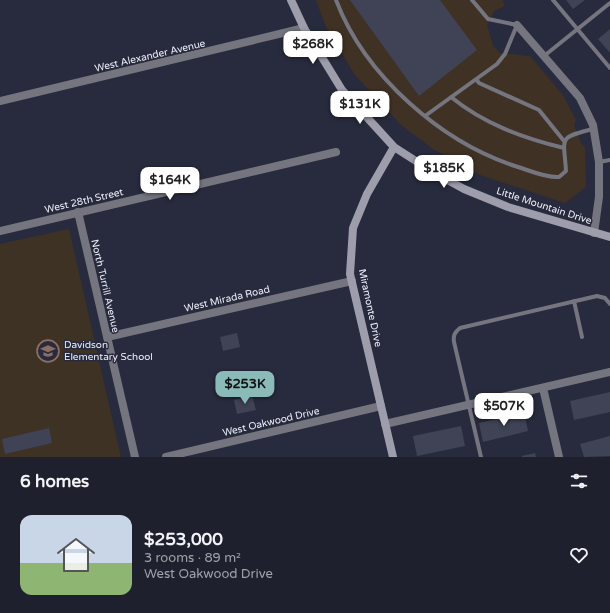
<!DOCTYPE html>
<html lang="en">
<head>
<meta charset="utf-8">
<style>
	:root { --surface:#1e202e; --page:#262836; --text:#f1f3f6; --muted:#a1a3aa; --accent:#8bbbb9 }
	body { margin:0; font-family:"Varela Round",sans-serif; background:var(--page); color:var(--text); height:100vh; display:flex; flex-direction:column; font-size:15px; white-space:nowrap }
	* { box-sizing:border-box; margin:0 }
	p { font-size:13px; color:var(--muted) }
	.icon { flex:none; width:22px; height:22px; fill:none; stroke:currentColor; stroke-width:2; stroke-linecap:round; stroke-linejoin:round }
	.map { position:relative; height:457px; overflow:hidden }
	.details { display:flex; flex-direction:column; background:var(--surface); flex:1 }
	.details>* { flex:none }
	.price { position:absolute; translate:-50% -34px; padding:0 9px; border-radius:8px; background:#fff; color:#222; font-size:13px; line-height:26px; filter:drop-shadow(0 1px 2px #0008) }
	.price::after { content:''; position:absolute; left:50%; top:24px; width:12px; height:9px; margin-left:-6px; background:inherit; clip-path:polygon(0 0,100% 0,50% 100%) }
	.price.selected { background:var(--accent); color:#111 }
	ul { padding:0; list-style:none }
	li { display:flex; align-items:center; gap:12px; height:100px; padding:0 20px }
	li span { display:grid; place-items:center; flex:none; width:112px; height:80px; border-radius:12px; color:#555 }
	li>.icon { margin-inline-start:auto }
	span .icon { width:48px; height:48px; fill:#fffc; stroke-width:1 }
	li b { font-size:17px }
	h2 { display:flex; justify-content:space-between; align-items:center; height:48px; padding:0 20px; font-size:17px }
	.map>svg:first-child { display:block }
	.industrial { fill:#403125 }
	.education { fill:#3d3223 }
	.building { fill:#3f4355 }
	.lines { fill:none; stroke-linecap:round; stroke-linejoin:round }
	.lane { stroke:#74757e; stroke-width:4 }
	.street { stroke:#74757e; stroke-width:8 }
	.secondary { stroke:#9d9dac; stroke-width:8 }
	.labels { text-anchor:middle; dominant-baseline:central; stroke-width:3; stroke-linejoin:round; paint-order:stroke }
	.street-label { font-size:10px; fill:#edf0fb; stroke:#282b3d }
	.poi-label { font-size:10px; fill:#edf0fb; stroke:#282b3d; text-anchor:start }
</style>
</head>
<body>
<div class="map">
<svg width="610" height="457" viewBox="0 0 610 457">
	<rect width="100%" height="100%" fill="#282b3d"/>
	<path class="industrial" d="M 316,0 L 502,0 L 505,6 L 494,11 L 487,25 L 493,46 L 500,53 L 530,56 L 563,95 L 576,120 L 574,125 L 581,143 L 585,147 L 586,187 L 565,203 L 480,175 L 433,149 L 400,124 L 355,75 L 326,27 Z"/>
	<path class="education" d="M 69,229 L 121,457 L 0,457 L 0,244 Z"/>
	<path class="building" d="M 350,0 L 440,0 L 477,50 L 419,96 Z
		M 566,0 L 585,0 L 573,9 Z
		M 610,29 L 610,53 L 598,39 Z
		M 237,333 L 240,347 L 223,351 L 220,337 Z
		M 610,392 L 610,412 L 574,420 L 570,401 Z
		M 252,396 L 256,410 L 237,414 L 234,400 Z
		M 524,412 L 528,431 L 483,442 L 479,423 Z
		M 461,426 L 465,446 L 417,456 L 413,436 Z
		M 49,428 L 52,443 L 5,454 L 2,439 Z
		M 610,436 L 610,456 L 584,457 L 580,444 Z
		M 535,453 L 536,457 L 522,457 L 522,456 Z"/>
	<g class="lines">
		<path class="lane" d="M 336,0 C 365,76 442,143 518,167 C 531,171 546,178 559,177 L 566,171 C 564,137 557,138 593,129
			M 553,0 L 610,68
			M 544,56 L 610,3
			M 476,79 L 479,83 L 539,110 L 564,141
			M 451,97 C 484,124 523,138 564,148
			M 425,116 L 497,64 L 505,54 L 517,25 L 488,19 L 472,0
			M 599,162 L 610,160
			M 574,301 L 582,337
			M 481,457 L 454,342 C 453,335 455,332 460,328 L 597,296 L 605,298 L 610,304"/>
		<path class="street" d="M 517,25 L 580,98 L 593,125 L 599,162 L 599,197 L 594,233
			M 0,101 L 304,28
			M 78,212 L 135,457
			M 0,231 L 336,152
			M 107,337 L 352,281
			M 543,388 L 559,457
			M 385,424 L 610,372
			M 166,457 L 381,406"/>
		<path class="secondary" d="M 291,0 L 304,28 L 342,90 L 394,147 L 433,172 L 464,189 L 508,207 L 610,237
			M 393,457 L 350,274 L 353,228 L 367,194 L 394,147"/>
	</g>
	<defs>
		<g id="school-ring" transform="scale(1.15)"><circle r="9.5" fill="#282b3d" stroke="#8d6e63" stroke-width="1.5"/><path d="M0-5L7-2L0 1L-7-2ZM-4 1L0 2.5L4 1V4Q0 6-4 4Z" fill="#8d6e63"/></g>
	</defs>
	<g fill-rule="evenodd">
		<use href="#school-ring" x="48" y="351"/>
	</g>
	<g class="labels">
		<g class="street-label">
			<text transform="translate(150 56) rotate(-13)">West Alexander Avenue</text>
			<text transform="translate(84 201) rotate(-13)">West 28th Street</text>
			<text transform="translate(544 206) rotate(18)">Little Mountain Drive</text>
			<text transform="translate(105 286) rotate(77)">North Turrill Avenue</text>
			<text transform="translate(227 299) rotate(-13)">West Mirada Road</text>
			<text transform="translate(370 308) rotate(78)">Miramonte Drive</text>
			<text transform="translate(271 422) rotate(-13)">West Oakwood Drive</text>
		</g>
		<g class="poi-label">
			<text x="64" y="345">Davidson<tspan x="64" dy="12">Elementary School</tspan></text>
		</g>
	</g>
</svg>
<b class="price" style="left:313px;top:65px">$268K</b>
<b class="price" style="left:360px;top:125px">$131K</b>
<b class="price" style="left:444px;top:189px">$185K</b>
<b class="price" style="left:170px;top:201px">$164K</b>
<b class="price selected" style="left:245px;top:405px">$253K</b>
<b class="price" style="left:504px;top:427px">$507K</b>
</div>
<section class="details">
<h2>6 homes<svg class="icon" aria-label="filters" viewBox="0 0 24 24"><path d="M4 7h16M4 17h16"/><circle cx="9" cy="7" r="2"/><circle cx="15" cy="17" r="2"/></svg></h2>
<ul>
<li><span style="background:linear-gradient(#c9d6e8 60%,#8fb573 0)"><svg class="icon" aria-label="home" viewBox="0 0 24 24"><path d="M3 11l9-7 9 7M6 9v11h12V9"/></svg></span><div><b>$253,000</b><p>3 rooms · 89 m²</p><p>West Oakwood Drive</p></div><svg class="icon" aria-label="heart" viewBox="0 0 24 24"><path d="M12 20l-8-8c-3-5 5-10 8-4 3-6 11-1 8 4z"/></svg></li>
</ul>
</section>
</body>
</html>
